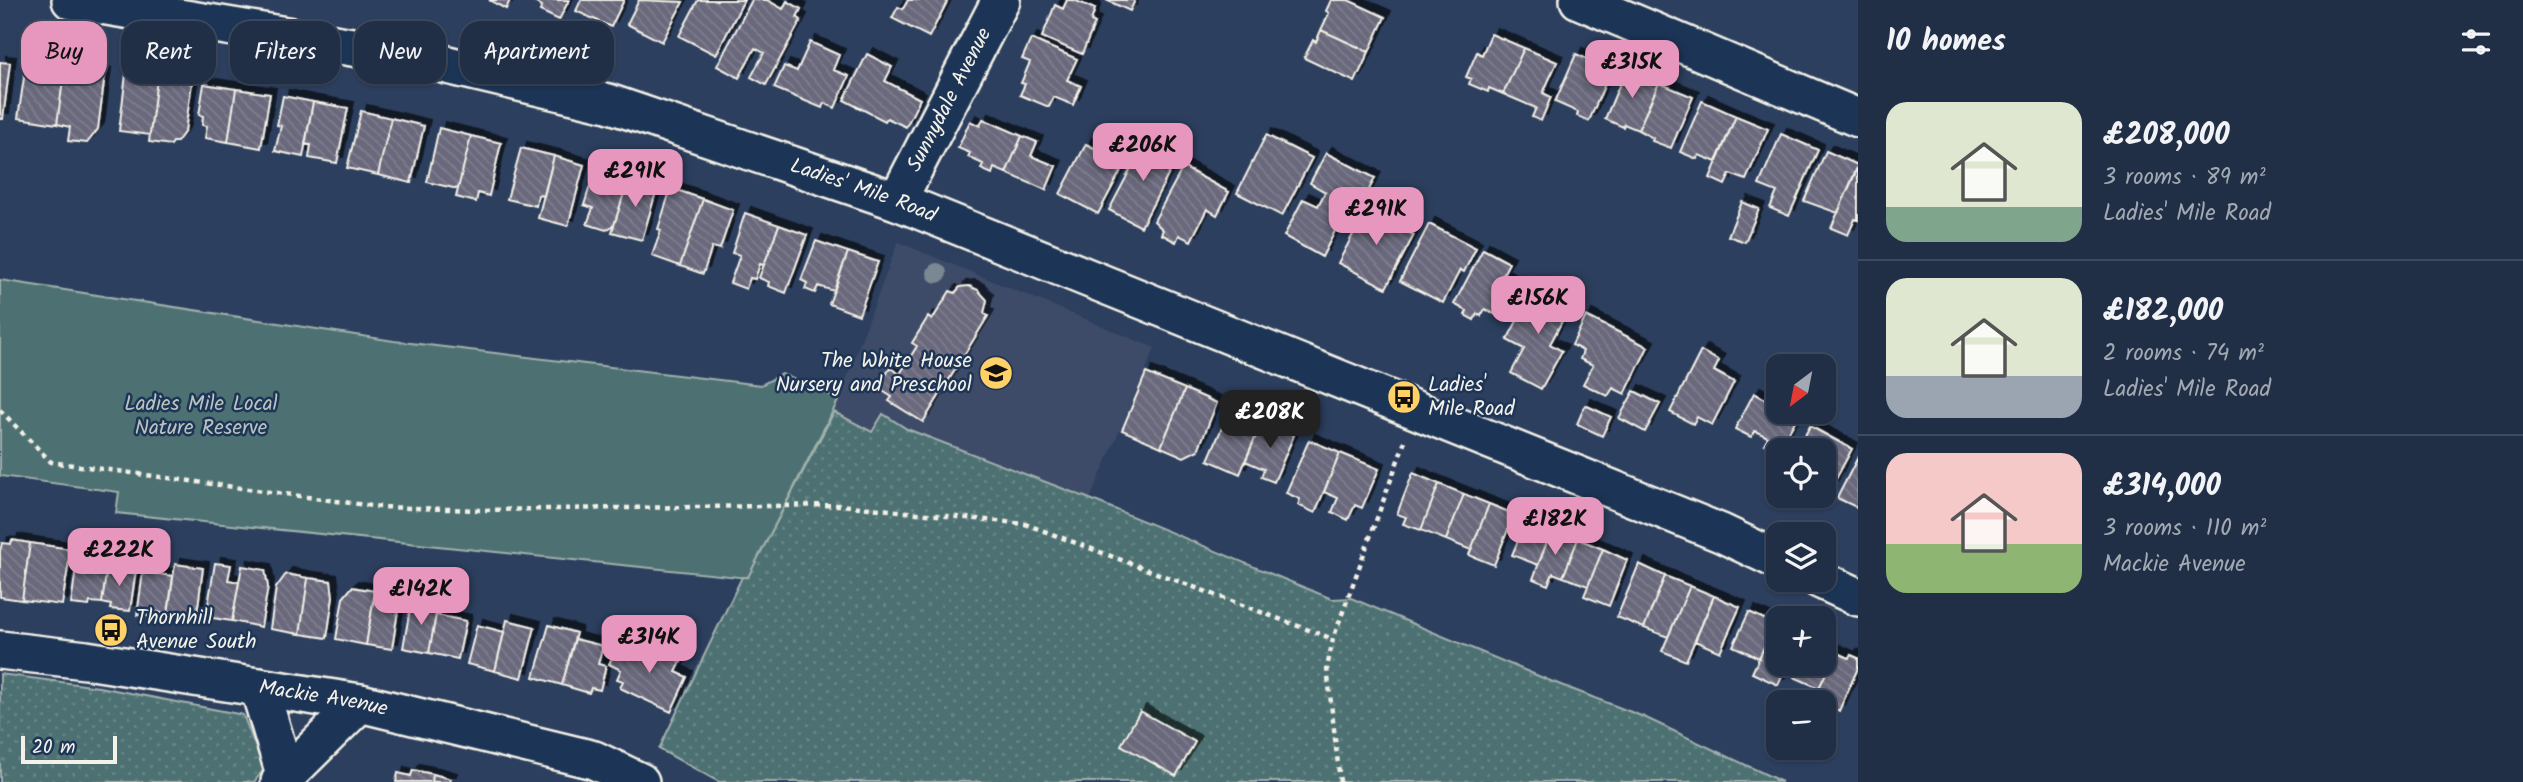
<!DOCTYPE html>
<html lang="en">
<head>
<meta charset="utf-8">
<style>
	:root { --surface:#212f46; --page:#29374d; --text:#f1f3f6; --muted:#a2a9b3; --line:#3e4a5f; --accent:#e797bd }
	body { margin:0; font-family:Kalam,sans-serif; background:var(--page); color:var(--text); height:100vh; display:flex; flex-direction:column; font-size:26px; white-space:nowrap }
	* { box-sizing:border-box; margin:0 }
	p { font-size:23px; color:var(--muted) }
	.icon { flex:none; width:38px; height:38px; fill:none; stroke:currentColor; stroke-width:2; stroke-linecap:round; stroke-linejoin:round }
	.map { position:relative; flex:1; overflow:hidden }
	.panel { display:flex; flex-direction:column; background:var(--surface); width:665px }
	.panel>* { flex:none }
	.top-card { position:absolute; left:21px; top:21px; width:665px; height:63px; display:flex; gap:14px }
	.needle { width:46px; rotate:212deg }
	.tools { position:absolute; left:1766px; top:354px; display:grid; gap:14px }
	.tools a { display:grid; place-items:center; width:70px; height:70px; border-radius:14px; background:var(--surface); box-shadow:0 2px 5px #0004,0 0 0 2px var(--line); font-size:35px }
	.scale { position:absolute; left:21px; bottom:18px; width:96px; box-sizing:border-box; padding-left:7px; border:4px solid #f4f1e8; border-top:0; font-size:19px; line-height:24px; white-space:nowrap; color:#f4f1e8; -webkit-text-stroke:5px #1d3557; paint-order:stroke }
	.price { position:absolute; translate:-50% -60px; padding:0 16px; border-radius:14px; background:var(--accent); color:#111; font-size:23px; line-height:46px; filter:drop-shadow(0 2px 4px #0008) }
	.price::after { content:''; position:absolute; left:50%; top:42px; width:21px; height:16px; margin-left:-10px; background:inherit; clip-path:polygon(0 0,100% 0,50% 100%) }
	.price.active { background:#222; color:#fff }
	ul { padding:0; list-style:none }
	li { display:flex; align-items:center; gap:21px; height:175px; padding:0 28px }
	li+li { border-top:2px solid var(--line) }
	li span { display:grid; place-items:center; flex:none; width:196px; height:140px; border-radius:21px; color:#555 }
	li>.icon { margin-inline-start:auto }
	span .icon { width:84px; height:84px; fill:#fffc; stroke-width:1 }
	li b { font-size:30px }
	h2 { display:flex; justify-content:space-between; align-items:center; height:84px; padding:0 28px; font-size:30px }
	.tag { padding:0 24px; border-radius:21px; background:var(--surface); box-shadow:0 2px 5px #0004,0 0 0 2px var(--line); font-size:24px; line-height:63px }
	.tag.active { background:var(--accent); color:#111 }
	main { display:flex; flex:1; min-height:0 }
	.map>svg:first-child { display:block }
	.built { fill:#3e4b67 }
	.grass { fill:#4e7172; stroke:#a1b1ad; stroke-width:2 }
	.park { fill:url(#park-dots); stroke:#a1b1ad; stroke-width:2 }
	.building { fill:url(#building-back-hatch); stroke:#f4f1e8; stroke-width:2; filter:url(#shadow) }
	.lines { fill:none; stroke-linecap:round; stroke-linejoin:round }
	.street-casing { stroke:#f4f1e8; stroke-width:42 }
	.path { stroke:#f4f1e8; stroke-width:4.5; stroke-dasharray:5 5; stroke-linecap:butt }
	.street { stroke:#1d3557; stroke-width:37 }
	.tree { fill:#7a8893 }
	.labels { text-anchor:middle; dominant-baseline:central; stroke-width:5; stroke-linejoin:round; paint-order:stroke }
	.street-label { font-size:21px; fill:#f4f1e8; stroke:#1d3557 }
	.poi-label { font-size:21px; fill:#f4f1e8; stroke:#1d3557; text-anchor:start }
	.park-label { font-size:21px; fill:#bac4bf; stroke:#1d3557 }
</style>
</head>
<body>
<main>
<div class="map">
<svg width="1858" height="782" viewBox="0 0 1858 782">
	<defs>
		<pattern id="park-dots" width="8" height="8" patternUnits="userSpaceOnUse" patternTransform="scale(1.75)"><rect width="8" height="8" fill="#4e7172"/><path d="M2 2h.1M6 6h.1" fill="none" stroke="#688686" stroke-width="1.8" stroke-linecap="round"/></pattern>
		<pattern id="building-back-hatch" width="6" height="6" patternUnits="userSpaceOnUse" patternTransform="scale(1.75)"><rect width="6" height="6" fill="#69687b"/><path d="M-1 5l2 2M0 0l6 6M5-1l2 2" fill="none" stroke="#7f7e8e"/></pattern>
		<filter id="shadow"><feDropShadow dx="6" dy="-6" stdDeviation="0" flood-color="#0009"/></filter>
	</defs>
	<rect width="100%" height="100%" fill="#2c3f5e"/>
	<filter id="ink" filterUnits="userSpaceOnUse"><feTurbulence type="fractalNoise" baseFrequency=".0143" numOctaves="2"/><feDisplacementMap in="SourceGraphic" scale="14" xChannelSelector="R" yChannelSelector="G"/><feConvolveMatrix kernelMatrix="1 2 1 2 8 2 1 2 1" color-interpolation-filters="sRGB"/></filter>
	<g filter="url(#ink)">
		<path class="built" d="M 898,242 L 1155,348 L 1090,499 L 907,429 L 884,414 L 872,432 L 834,412 Z"/>
		<path class="grass" d="M 0,280 L 394,341 L 761,385 L 782,374 L 839,399 L 748,578 L 116,513 L 119,492 L 0,476 Z"/>
		<path class="park" d="M 834,412 L 872,432 L 883,414 L 907,429 L 1090,499 L 1332,599 L 1351,598 L 1548,680 L 1644,717 L 1782,782 L 719,782 L 659,749 L 742,577 L 748,577 Z
			M 0,674 L 99,687 L 243,715 L 264,769 L 254,782 L 0,782 Z"/>
		<path class="building" d="M 489,0 L 510,0 L 506,9 Z
			M 530,0 L 569,0 L 559,20 L 540,11 L 542,6 Z
			M 581,0 L 624,0 L 611,27 L 576,11 Z
			M 639,0 L 683,2 L 662,42 L 627,24 Z
			M 698,0 L 744,0 L 716,55 L 679,36 Z
			M 752,0 L 767,0 L 783,9 L 787,1 L 801,9 L 797,17 L 801,20 L 766,85 L 751,77 L 764,53 L 755,48 L 739,78 L 717,66 Z
			M 908,0 L 948,0 L 929,37 L 892,18 L 898,7 L 903,9 Z
			M 1067,0 L 1074,0 L 1095,9 L 1091,21 L 1095,23 L 1082,54 L 1042,37 L 1055,5 L 1063,9 Z
			M 1106,0 L 1135,0 L 1130,11 Z
			M 1331,0 L 1348,0 L 1385,17 L 1369,52 L 1321,30 L 1329,13 L 1326,11 Z
			M 1321,30 L 1369,52 L 1355,82 L 1304,58 L 1313,40 L 1316,42 Z
			M 1491,34 L 1524,48 L 1503,94 L 1489,88 L 1488,92 L 1469,84 L 1471,79 L 1466,77 L 1477,52 L 1482,55 Z
			M 1031,39 L 1077,59 L 1067,80 L 1081,86 L 1073,105 L 1054,97 L 1049,107 L 1020,95 L 1025,84 L 1021,83 L 1030,62 L 1022,59 Z
			M 810,42 L 839,55 L 833,70 L 849,76 L 835,108 L 824,103 L 822,108 L 774,88 L 784,66 L 797,71 Z
			M 1524,48 L 1557,62 L 1543,93 L 1551,97 L 1541,121 L 1532,117 L 1536,108 L 1503,94 Z
			M 867,54 L 892,67 L 885,81 L 920,99 L 906,127 L 887,118 L 885,121 L 844,100 Z
			M 1576,54 L 1611,70 L 1589,121 L 1577,116 L 1578,112 L 1555,102 Z
			M 0,62 L 10,63 L 3,119 L 0,119 Z
			M 26,64 L 44,66 L 44,69 L 50,70 L 49,78 L 63,80 L 57,124 L 18,118 Z
			M 1626,69 L 1659,83 L 1638,130 L 1624,124 L 1623,127 L 1605,119 Z
			M 87,72 L 105,74 L 98,129 L 87,143 L 68,141 L 70,127 L 57,124 L 63,80 L 79,82 L 80,75 L 86,76 Z
			M 126,74 L 157,78 L 150,135 L 119,131 Z
			M 157,78 L 192,83 L 185,131 L 177,142 L 173,142 L 171,145 L 149,142 Z
			M 1659,83 L 1693,97 L 1671,148 L 1652,141 L 1653,138 L 1638,130 Z
			M 204,84 L 236,89 L 228,142 L 205,138 L 207,126 L 202,125 L 203,116 L 199,115 Z
			M 236,89 L 270,94 L 261,148 L 228,142 Z
			M 283,96 L 313,102 L 303,157 L 275,151 L 281,126 L 277,125 Z
			M 1702,101 L 1736,116 L 1716,162 L 1699,155 L 1697,159 L 1680,152 Z
			M 313,102 L 348,108 L 337,163 L 309,158 L 311,145 L 305,144 Z
			M 361,111 L 391,118 L 378,175 L 347,168 Z
			M 1736,116 L 1768,129 L 1746,180 L 1730,174 L 1725,185 L 1710,178 Z
			M 391,118 L 424,126 L 411,183 L 378,175 Z
			M 983,119 L 1022,136 L 1006,173 L 994,168 L 992,174 L 981,169 L 983,164 L 968,157 L 970,153 L 958,148 L 970,121 L 980,126 Z
			M 439,128 L 471,136 L 458,189 L 427,182 Z
			M 1149,134 L 1166,143 L 1160,155 L 1175,162 L 1141,227 L 1109,210 Z
			M 1781,134 L 1818,150 L 1789,216 L 1770,208 L 1777,192 L 1759,185 Z
			M 1266,135 L 1312,158 L 1282,216 L 1237,193 Z
			M 471,136 L 501,143 L 489,196 L 478,193 L 476,202 L 456,197 Z
			M 1022,136 L 1037,142 L 1031,156 L 1056,166 L 1046,190 L 1006,173 Z
			M 1086,144 L 1125,163 L 1098,214 L 1060,194 Z
			M 521,148 L 554,156 L 544,196 L 538,195 L 536,206 L 507,199 Z
			M 1826,151 L 1858,165 L 1838,213 L 1804,201 Z
			M 1326,153 L 1375,178 L 1358,211 L 1341,202 L 1334,215 L 1341,219 L 1322,257 L 1284,236 L 1303,199 L 1318,206 L 1325,192 L 1310,183 Z
			M 554,156 L 584,165 L 568,226 L 538,218 Z
			M 596,167 L 629,177 L 614,225 L 606,230 L 587,224 L 593,208 L 584,205 Z
			M 1183,167 L 1229,192 L 1217,215 L 1207,209 L 1191,241 L 1179,235 L 1176,242 L 1161,234 L 1163,230 L 1154,221 Z
			M 1858,167 L 1858,220 L 1855,219 L 1848,235 L 1831,228 Z
			M 629,177 L 658,185 L 642,240 L 612,232 Z
			M 671,188 L 703,199 L 680,266 L 652,256 L 661,230 L 658,229 Z
			M 703,199 L 733,210 L 720,249 L 712,247 L 703,274 L 680,266 Z
			M 1742,202 L 1759,209 L 1745,242 L 1728,236 Z
			M 1369,204 L 1391,215 L 1387,221 L 1414,235 L 1386,288 L 1338,263 Z
			M 745,213 L 779,225 L 764,265 L 760,264 L 755,279 L 750,278 L 746,289 L 730,283 L 740,255 L 732,253 Z
			M 1429,224 L 1476,248 L 1464,272 L 1460,270 L 1443,303 L 1400,281 Z
			M 779,225 L 807,235 L 786,293 L 768,286 L 769,282 L 759,278 Z
			M 816,241 L 848,252 L 834,291 L 818,286 L 815,293 L 805,289 L 807,283 L 801,280 Z
			M 1483,249 L 1509,263 L 1502,276 L 1518,284 L 1500,317 L 1485,309 L 1481,316 L 1477,314 L 1474,320 L 1465,315 L 1467,311 L 1454,304 Z
			M 848,252 L 878,262 L 859,315 L 829,304 Z
			M 1537,283 L 1554,292 L 1551,298 L 1569,308 L 1550,344 L 1562,351 L 1541,389 L 1511,373 L 1524,349 L 1507,340 Z
			M 969,286 L 978,290 L 987,300 L 984,313 L 988,316 L 923,422 L 889,401 L 892,397 L 878,388 L 890,368 L 900,374 L 917,346 L 912,343 L 928,317 L 932,320 L 950,291 L 955,293 L 960,287 Z
			M 1586,316 L 1648,347 L 1625,394 L 1613,388 L 1608,396 L 1583,384 L 1593,365 L 1580,359 L 1583,351 L 1572,345 Z
			M 1701,351 L 1719,361 L 1714,371 L 1734,382 L 1712,425 L 1697,417 L 1693,424 L 1670,412 Z
			M 1146,373 L 1185,389 L 1161,447 L 1122,430 Z
			M 1185,389 L 1217,403 L 1198,450 L 1184,457 L 1161,447 Z
			M 1634,391 L 1660,404 L 1645,432 L 1619,418 Z
			M 1754,393 L 1778,406 L 1778,411 L 1789,411 L 1798,416 L 1778,451 L 1764,444 L 1768,437 L 1755,431 L 1751,437 L 1735,429 Z
			M 1585,405 L 1611,417 L 1602,436 L 1577,424 Z
			M 1230,409 L 1262,422 L 1240,474 L 1208,460 Z
			M 1262,422 L 1294,435 L 1274,482 L 1261,477 L 1264,469 L 1245,461 Z
			M 1810,426 L 1852,449 L 1832,486 L 1824,481 L 1824,450 L 1797,450 Z
			M 1309,440 L 1340,453 L 1315,513 L 1298,505 L 1300,499 L 1286,493 Z
			M 1340,453 L 1379,469 L 1362,508 L 1355,505 L 1348,520 L 1332,512 L 1338,498 L 1324,492 Z
			M 1858,457 L 1858,508 L 1837,498 Z
			M 1413,473 L 1439,484 L 1421,530 L 1403,524 L 1406,517 L 1397,514 Z
			M 1439,484 L 1464,494 L 1446,540 L 1421,530 Z
			M 1464,494 L 1489,504 L 1471,550 L 1446,540 Z
			M 1489,504 L 1514,514 L 1494,565 L 1469,555 Z
			M 1527,519 L 1552,529 L 1538,565 L 1512,555 Z
			M 1552,529 L 1578,539 L 1563,577 L 1553,573 L 1548,585 L 1533,579 Z
			M 1578,539 L 1603,549 L 1588,586 L 1563,577 Z
			M 12,540 L 30,543 L 22,600 L 0,597 L 0,551 L 2,543 L 11,544 Z
			M 30,543 L 71,549 L 62,605 L 22,600 Z
			M 1603,549 L 1627,560 L 1609,606 L 1584,596 Z
			M 77,561 L 107,566 L 102,603 L 90,602 L 89,606 L 71,604 Z
			M 215,563 L 231,565 L 228,580 L 239,582 L 232,621 L 206,617 Z
			M 175,564 L 203,568 L 196,622 L 177,619 L 177,615 L 168,614 Z
			M 1639,564 L 1665,576 L 1644,628 L 1617,617 Z
			M 107,566 L 136,570 L 130,611 L 110,609 L 111,605 L 102,603 Z
			M 242,566 L 265,570 L 268,587 L 261,627 L 232,621 Z
			M 143,572 L 173,576 L 168,614 L 156,612 L 155,617 L 137,615 Z
			M 286,574 L 308,578 L 300,634 L 270,629 L 276,588 Z
			M 1665,576 L 1690,586 L 1668,637 L 1644,628 Z
			M 308,578 L 331,581 L 333,597 L 327,638 L 300,634 Z
			M 1690,586 L 1714,596 L 1686,661 L 1662,651 Z
			M 352,587 L 375,591 L 366,645 L 336,639 L 343,598 Z
			M 388,596 L 400,598 L 392,649 L 366,645 L 373,602 L 387,605 Z
			M 1714,596 L 1740,607 L 1720,652 L 1695,641 Z
			M 422,600 L 438,603 L 429,653 L 403,648 L 410,609 L 415,603 L 422,604 Z
			M 1749,612 L 1775,624 L 1759,658 L 1733,646 Z
			M 436,615 L 466,621 L 458,659 L 429,653 Z
			M 507,620 L 535,627 L 522,678 L 495,671 Z
			M 1775,624 L 1778,625 L 1778,663 L 1788,663 L 1778,685 L 1752,673 Z
			M 477,625 L 504,632 L 495,671 L 467,664 Z
			M 549,625 L 576,633 L 562,685 L 534,677 Z
			M 575,639 L 603,646 L 598,664 L 606,666 L 600,690 L 591,688 L 589,693 L 562,685 Z
			M 621,639 L 649,653 L 651,648 L 681,662 L 676,672 L 687,677 L 671,712 L 620,688 L 623,681 L 617,679 L 621,670 L 609,664 Z
			M 1824,647 L 1836,652 L 1819,688 L 1794,677 L 1801,663 L 1824,663 Z
			M 1836,652 L 1849,658 L 1851,655 L 1858,658 L 1858,668 L 1839,711 L 1824,704 L 1824,702 L 1818,701 L 1823,690 L 1819,688 Z
			M 1140,711 L 1195,742 L 1176,776 L 1121,745 Z
			M 413,770 L 433,774 L 432,782 L 396,782 L 398,773 L 411,776 Z
			M 433,774 L 451,779 L 450,782 L 432,782 Z"/>
		<g class="lines">
			<g class="street-casing">
				<g id="street">
					<path id="s1" d="M 71,0 L 418,58 L 608,103 L 897,201 L 1721,533 L 1778,560"/>
					<path d="M 1579,0 L 1858,118"/>
					<path id="s2" d="M 897,201 L 1001,0"/>
					<path d="M 1819,579 L 1858,597"/>
					<path id="s3" d="M 0,650 L 86,660 L 360,703 L 594,760 L 640,782"/>
					<path d="M 259,687 L 285,774"/>
					<path d="M 280,782 L 360,703"/>
				</g>
			</g>
			<path class="path" d="M 0,410 L 51,462 L 380,507 L 479,510 L 840,505 L 1025,524 L 1333,639
				M 1340,782 L 1327,668 L 1333,639 L 1405,441"/>
			<use href="#street" class="street"/>
		</g>
		<circle class="tree" cx="937" cy="273" r="10"/>
	</g>
	<defs>
		<g id="school-disc" transform="scale(1.75)"><circle r="9.5" fill="#ffd166" stroke="#1d3557"/><path d="M0-5L7-2L0 1L-7-2ZM-4 1L0 2.5L4 1V4Q0 6-4 4Z" fill="#111"/></g>
		<g id="bus-disc" transform="scale(1.75)"><circle r="9.5" fill="#ffd166" stroke="#1d3557"/><path d="M-5-6H5V4H4V6H2V4H-2V6H-4V4H-5ZM-3.5-4V0h7V-4ZM-3.5 1.2v1.5H-2V1.2ZM2 1.2v1.5H3.5V1.2Z" fill="#111"/></g>
	</defs>
	<g fill-rule="evenodd">
		<use href="#school-disc" x="996" y="373"/>
		<use href="#bus-disc" x="1404" y="397"/>
		<use href="#bus-disc" x="111" y="630"/>
	</g>
	<g class="labels">
		<g class="street-label">
			<text stroke="none"><textPath href="#s2" startOffset="114">Sunnydale Avenue</textPath></text>
			<text stroke="none"><textPath href="#s1" startOffset="817">Ladies' Mile Road</textPath></text>
			<text stroke="none"><textPath href="#s3" startOffset="327">Mackie Avenue</textPath></text>
		</g>
		<g class="poi-label">
			<text x="972" y="361" text-anchor="end">The White House<tspan x="972" dy="24">Nursery and Preschool</tspan></text>
			<text x="1428" y="385">Ladies'<tspan x="1428" dy="24">Mile Road</tspan></text>
			<text x="136" y="618">Thornhill<tspan x="136" dy="24">Avenue South</tspan></text>
		</g>
		<g class="park-label">
			<text x="201" y="404">Ladies Mile Local<tspan x="201" dy="24">Nature Reserve</tspan></text>
		</g>
	</g>
</svg>
<div class="tools">
<a><svg class="needle" viewBox="-14 -14 28 28"><path d="M0-13l5 13h-10z" fill="#e53935"/><path d="M0 13l5-13h-10z" fill="#a2a9b3"/></svg></a>
<a><svg class="icon" aria-label="locate" viewBox="0 0 24 24"><circle cx="12" cy="12" r="6"/><path d="M12 2v4M12 18v4M2 12h4M18 12h4"/></svg></a>
<a><svg class="icon" aria-label="layers" viewBox="0 0 24 24"><path d="M12 4l9 5-9 5-9-5zM3 14l9 5 9-5"/></svg></a>
<a>+</a>
<a>−</a>
</div>
<div class="scale">20 m</div>
<b class="price" style="left:1632px;top:100px">£315K</b>
<b class="price" style="left:1143px;top:183px">£206K</b>
<b class="price" style="left:635px;top:209px">£291K</b>
<b class="price" style="left:1376px;top:247px">£291K</b>
<b class="price" style="left:1538px;top:336px">£156K</b>
<b class="price active" style="left:1270px;top:450px">£208K</b>
<b class="price" style="left:1555px;top:557px">£182K</b>
<b class="price" style="left:119px;top:588px">£222K</b>
<b class="price" style="left:421px;top:627px">£142K</b>
<b class="price" style="left:649px;top:675px">£314K</b>
<div class="top-card">
<a class="tag active">Buy</a>
<a class="tag">Rent</a>
<a class="tag">Filters</a>
<a class="tag">New</a>
<a class="tag">Apartment</a>
</div>
</div>
<section class="panel">
<h2>10 homes<svg class="icon" aria-label="filters" viewBox="0 0 24 24"><path d="M4 7h16M4 17h16"/><circle cx="9" cy="7" r="2"/><circle cx="15" cy="17" r="2"/></svg></h2>
<ul>
<li><span style="background:linear-gradient(#dfe7d0 75%,#7fa58c 0)"><svg class="icon" aria-label="home" viewBox="0 0 24 24"><path d="M3 11l9-7 9 7M6 9v11h12V9"/></svg></span><div><b>£208,000</b><p>3 rooms · 89 m²</p><p>Ladies' Mile Road</p></div></li>
<li><span style="background:linear-gradient(#dfe7d0 70%,#9aa5b1 0)"><svg class="icon" aria-label="home" viewBox="0 0 24 24"><path d="M3 11l9-7 9 7M6 9v11h12V9"/></svg></span><div><b>£182,000</b><p>2 rooms · 74 m²</p><p>Ladies' Mile Road</p></div></li>
<li><span style="background:linear-gradient(#f6c9c9 65%,#8fb573 0)"><svg class="icon" aria-label="home" viewBox="0 0 24 24"><path d="M3 11l9-7 9 7M6 9v11h12V9"/></svg></span><div><b>£314,000</b><p>3 rooms · 110 m²</p><p>Mackie Avenue</p></div></li>
</ul>
</section>
</main>
</body>
</html>
